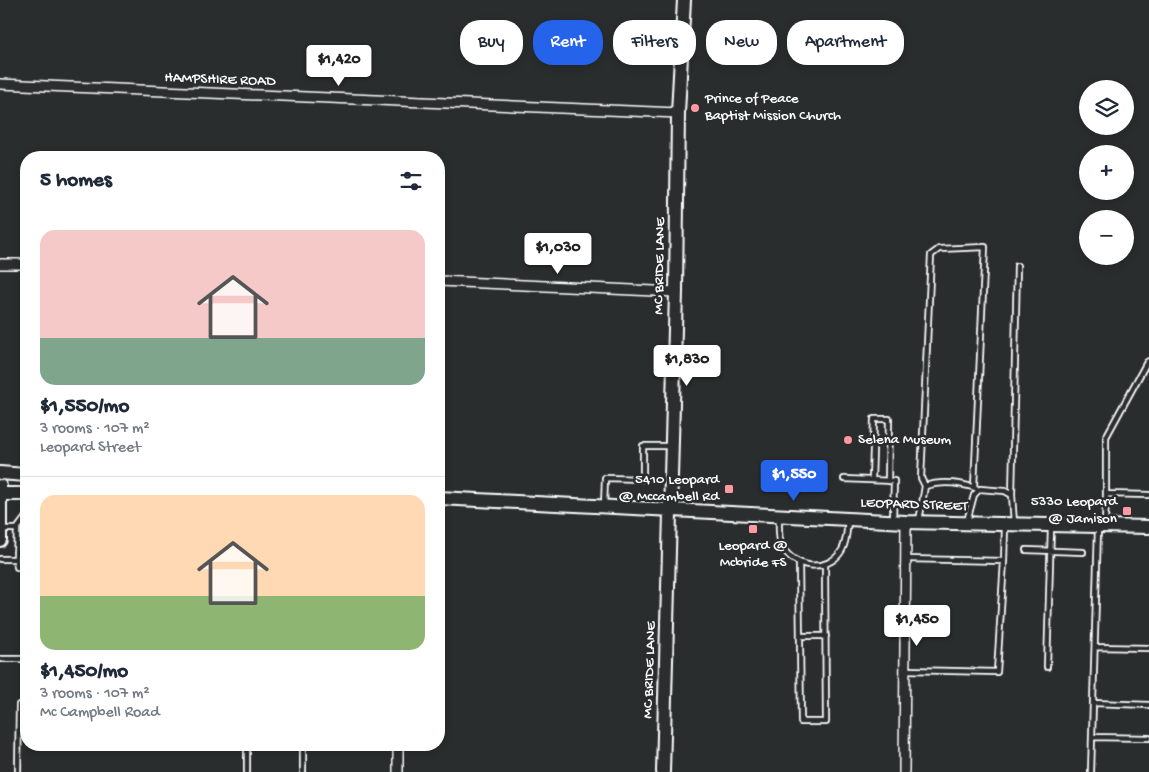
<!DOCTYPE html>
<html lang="en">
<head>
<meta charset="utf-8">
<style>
	:root { --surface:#fff; --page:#f2f2f3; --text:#1f2937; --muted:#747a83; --line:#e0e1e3; --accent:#2563eb }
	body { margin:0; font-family:"Gochi Hand",sans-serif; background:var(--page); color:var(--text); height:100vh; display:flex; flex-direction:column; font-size:19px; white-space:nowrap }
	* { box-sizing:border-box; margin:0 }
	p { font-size:16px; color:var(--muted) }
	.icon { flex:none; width:28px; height:28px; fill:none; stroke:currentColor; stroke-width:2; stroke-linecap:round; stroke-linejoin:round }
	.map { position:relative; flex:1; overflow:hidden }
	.drawer { position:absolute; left:20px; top:151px; width:425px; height:600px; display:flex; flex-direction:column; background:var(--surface); border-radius:20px; box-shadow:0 2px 8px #0003 }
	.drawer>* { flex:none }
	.guide { position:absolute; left:460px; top:20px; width:475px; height:45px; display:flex; gap:10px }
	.controls { position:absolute; left:1079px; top:80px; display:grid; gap:10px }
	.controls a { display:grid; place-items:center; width:55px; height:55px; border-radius:50%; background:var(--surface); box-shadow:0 2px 8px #0003; font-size:25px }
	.price { position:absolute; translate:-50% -42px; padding:0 11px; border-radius:5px; background:#fff; color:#222; font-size:16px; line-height:32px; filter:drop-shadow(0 1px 2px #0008) }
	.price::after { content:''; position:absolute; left:50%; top:30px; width:15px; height:11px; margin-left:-8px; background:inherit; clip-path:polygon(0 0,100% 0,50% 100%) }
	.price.selected { background:var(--accent); color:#fff }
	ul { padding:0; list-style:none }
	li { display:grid; align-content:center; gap:10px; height:265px; padding:0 20px }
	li+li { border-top:1px solid var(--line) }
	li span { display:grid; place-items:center; height:155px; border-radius:15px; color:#555 }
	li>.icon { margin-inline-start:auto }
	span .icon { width:90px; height:90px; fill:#fffc; stroke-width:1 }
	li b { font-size:21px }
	h2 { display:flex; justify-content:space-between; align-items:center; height:60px; padding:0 20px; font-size:21px }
	.pill { padding:0 18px; border-radius:20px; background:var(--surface); box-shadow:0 2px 8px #0003; font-size:18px; line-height:45px }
	.pill.selected { background:var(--accent); color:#fff }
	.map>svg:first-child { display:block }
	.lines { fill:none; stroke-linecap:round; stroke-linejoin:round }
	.lane-casing { stroke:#fff; stroke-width:8 }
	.street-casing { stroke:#fff; stroke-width:12 }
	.secondary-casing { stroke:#fff; stroke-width:16 }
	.lane { stroke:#2a2d2e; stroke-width:4.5 }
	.street { stroke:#2a2d2e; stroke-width:9 }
	.secondary { stroke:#2a2d2e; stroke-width:12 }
	.poi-dot { fill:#ff9aa2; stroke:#2a2d2e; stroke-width:2 }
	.labels { text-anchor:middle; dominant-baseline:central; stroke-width:5; stroke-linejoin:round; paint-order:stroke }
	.street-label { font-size:15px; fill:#fff; stroke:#2a2d2e }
	.poi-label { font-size:15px; fill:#fff; stroke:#2a2d2e; text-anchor:start }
</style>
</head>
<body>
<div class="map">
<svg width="1149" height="772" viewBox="0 0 1149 772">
	<rect width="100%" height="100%" fill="#2a2d2e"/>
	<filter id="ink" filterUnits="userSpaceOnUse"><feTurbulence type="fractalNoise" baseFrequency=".02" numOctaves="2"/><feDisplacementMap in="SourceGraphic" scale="10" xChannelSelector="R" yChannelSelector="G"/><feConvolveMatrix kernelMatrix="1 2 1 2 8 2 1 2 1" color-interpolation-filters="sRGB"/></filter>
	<g filter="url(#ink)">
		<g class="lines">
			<g class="lane-casing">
				<path id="lane" d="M 1149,361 L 1147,362 L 1106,437 L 1106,494 L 1149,495
					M 844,479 L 894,481 L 893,520
					M 872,480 L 874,419 L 889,419 L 888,481
					M 925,486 L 921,478 L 931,255 L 939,249 L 985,247 L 974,487
					M 1012,495 L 1017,266
					M 604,506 L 605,478 L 643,479 L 643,446 L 670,446
					M 779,516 C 779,525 778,536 781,544 C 792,569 828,574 842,550 C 847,541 847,529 848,519
					M 919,521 L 925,486 C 941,481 960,483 976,488
					M 967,521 L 974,495 L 980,489 L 1005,491 L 1012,495 L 1014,523
					M 1105,525 L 1106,494
					M 0,529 L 17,529 L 26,517
					M 25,535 L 25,519
					M 1026,550 L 1083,552
					M 16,552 L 26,552
					M 0,559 L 16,559 L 17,567 L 26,568
					M 16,559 L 17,529
					M 906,559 L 1004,561
					M 799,563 L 801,722 L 826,722 L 825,565
					M 800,636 L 826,636
					M 1095,647 L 1149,648
					M 0,659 L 26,659
					M 1047,667 L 1051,527
					M 905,670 L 997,672 L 1004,561 L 1005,526
					M 1093,703 L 1149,705
					M 1092,737 L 1149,738
					M 18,772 L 19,705
					M 247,772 L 247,745
					M 303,772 L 303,745
					M 1091,772 L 1098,528"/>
			</g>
			<g class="street-casing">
				<path id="street" d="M 0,84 L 678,113
					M 0,264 L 26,264
					M 439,281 L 676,292
					M 398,745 L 398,772
					M 904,772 L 906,522"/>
			</g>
			<g class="secondary-casing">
				<path id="secondary" d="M 0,473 L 26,475
					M 0,486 L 0,540
					M 0,494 L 26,494
					M 439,498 L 906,522 L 1149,527
					M 663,772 L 676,292 L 678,113 L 684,0"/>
			</g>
			<use href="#lane" class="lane"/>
			<use href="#street" class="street"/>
			<use href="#secondary" class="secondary"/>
		</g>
	</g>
	<g class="poi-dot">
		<circle cx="695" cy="108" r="5"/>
		<circle cx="848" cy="440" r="5"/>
		<rect x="724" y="484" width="10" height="10" rx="2.5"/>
		<rect x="1122" y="506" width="10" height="10" rx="2.5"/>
		<rect x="748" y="524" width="10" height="10" rx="2.5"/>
	</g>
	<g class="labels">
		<g class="street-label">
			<text transform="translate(220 80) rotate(2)">HAMPSHIRE ROAD</text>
			<text transform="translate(660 266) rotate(-89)">MC BRIDE LANE</text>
			<text transform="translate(914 505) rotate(2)">LEOPARD STREET</text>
			<text transform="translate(650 670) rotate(-88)">MC BRIDE LANE</text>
		</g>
		<g class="poi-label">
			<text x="705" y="99">Prince of Peace<tspan x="705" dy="17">Baptist Mission Church</tspan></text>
			<text x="858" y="440">Selena Museum</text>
			<text x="719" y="480" text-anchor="end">5410 Leopard<tspan x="719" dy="17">@ Mccambell Rd</tspan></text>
			<text x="1117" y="502" text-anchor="end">5330 Leopard<tspan x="1117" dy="17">@ Jamison</tspan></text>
			<text x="753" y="546" text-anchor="middle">Leopard @<tspan x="753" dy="17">Mcbride FS</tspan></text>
		</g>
	</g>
</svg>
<div class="controls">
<a><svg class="icon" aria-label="layers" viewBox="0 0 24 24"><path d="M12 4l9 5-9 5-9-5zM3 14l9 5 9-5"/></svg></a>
<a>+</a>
<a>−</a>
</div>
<b class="price" style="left:339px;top:87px">$1,420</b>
<b class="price" style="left:558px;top:275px">$1,030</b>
<b class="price" style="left:687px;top:387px">$1,830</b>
<b class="price selected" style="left:794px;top:502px">$1,550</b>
<b class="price" style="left:917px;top:647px">$1,450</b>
<div class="guide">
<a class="pill">Buy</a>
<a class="pill selected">Rent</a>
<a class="pill">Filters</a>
<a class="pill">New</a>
<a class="pill">Apartment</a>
</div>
<section class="drawer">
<h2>5 homes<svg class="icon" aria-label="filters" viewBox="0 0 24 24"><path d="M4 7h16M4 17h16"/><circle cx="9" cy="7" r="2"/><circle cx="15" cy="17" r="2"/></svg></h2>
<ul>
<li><span style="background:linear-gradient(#f6c9c9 70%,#7fa58c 0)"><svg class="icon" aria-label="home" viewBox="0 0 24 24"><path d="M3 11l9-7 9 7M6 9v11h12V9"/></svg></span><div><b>$1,550/mo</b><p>3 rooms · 107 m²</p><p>Leopard Street</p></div></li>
<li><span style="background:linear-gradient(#ffd9b3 65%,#8fb573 0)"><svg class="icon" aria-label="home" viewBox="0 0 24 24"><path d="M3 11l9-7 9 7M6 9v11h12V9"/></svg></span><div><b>$1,450/mo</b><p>3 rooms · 107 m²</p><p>Mc Campbell Road</p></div></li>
</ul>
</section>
</div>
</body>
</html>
